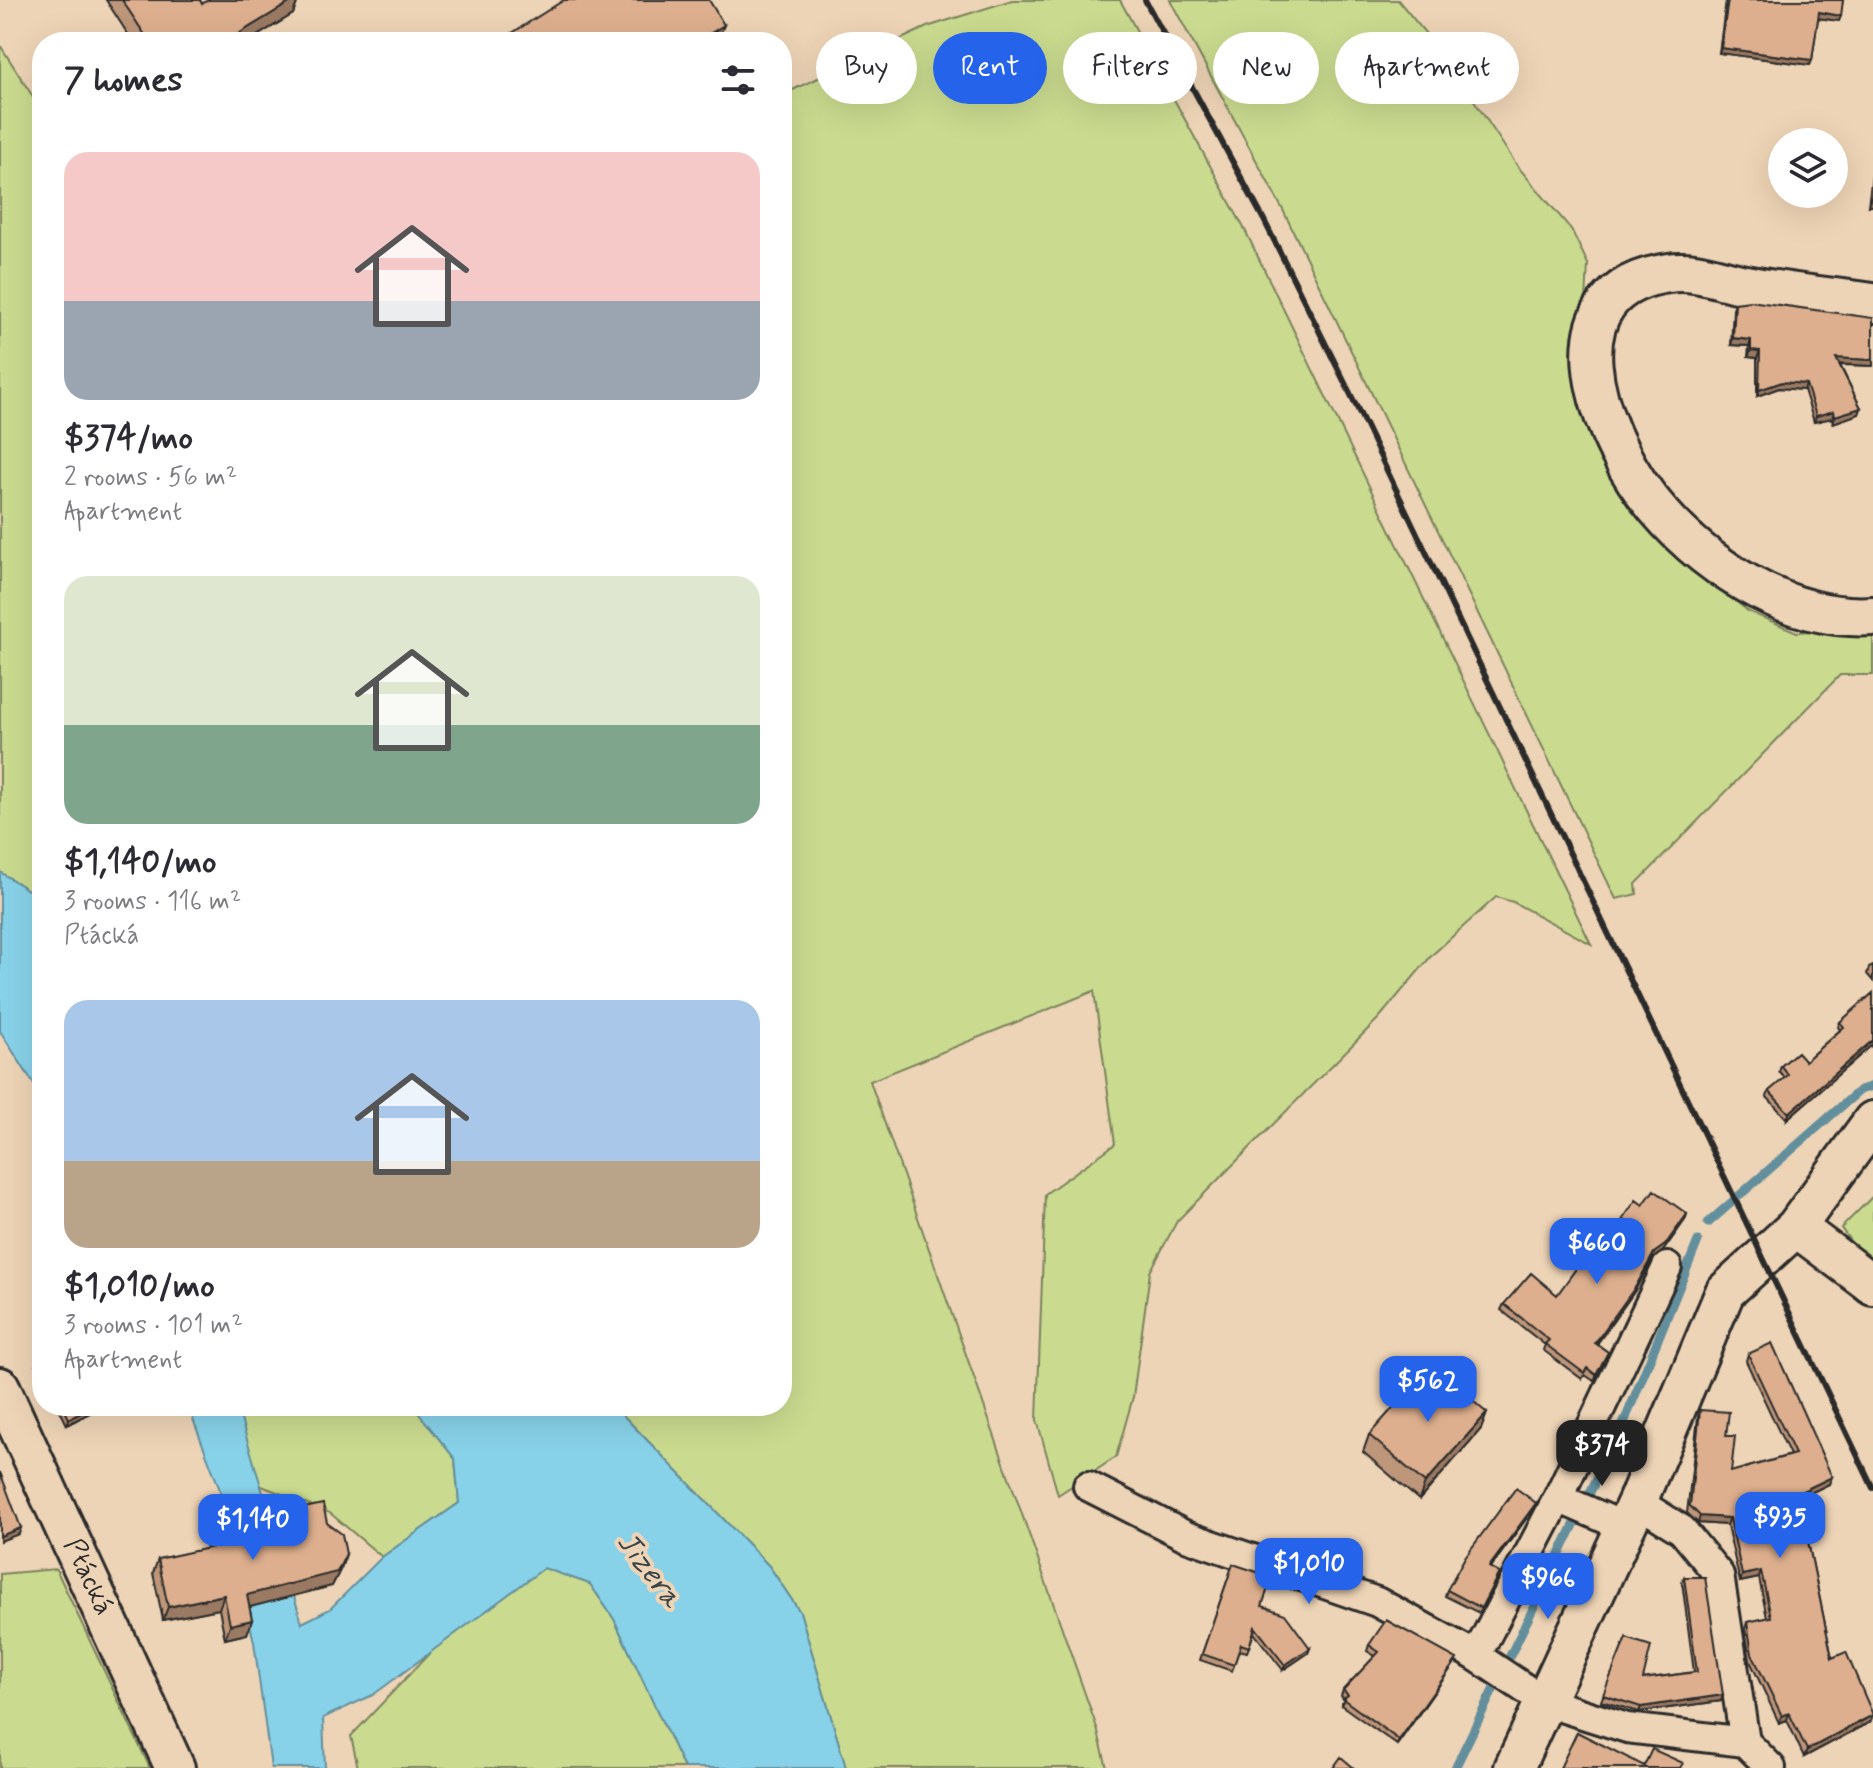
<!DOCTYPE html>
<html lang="en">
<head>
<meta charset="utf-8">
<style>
	:root { --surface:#fff; --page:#f2f2f3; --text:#2b2b33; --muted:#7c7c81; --accent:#2563eb }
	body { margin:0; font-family:Mynerve,sans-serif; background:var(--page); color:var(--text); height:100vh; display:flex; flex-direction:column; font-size:30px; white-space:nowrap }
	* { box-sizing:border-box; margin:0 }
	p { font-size:26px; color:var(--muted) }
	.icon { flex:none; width:44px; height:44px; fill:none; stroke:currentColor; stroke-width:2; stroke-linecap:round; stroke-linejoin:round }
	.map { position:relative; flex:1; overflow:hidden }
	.panel { position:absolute; left:32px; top:32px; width:760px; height:1384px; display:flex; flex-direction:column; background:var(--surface); border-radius:32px; box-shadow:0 8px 32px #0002 }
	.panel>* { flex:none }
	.banner { position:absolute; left:816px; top:32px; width:760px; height:72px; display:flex; gap:16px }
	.fabs { position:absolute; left:1768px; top:128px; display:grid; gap:16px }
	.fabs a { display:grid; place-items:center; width:80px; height:80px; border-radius:50%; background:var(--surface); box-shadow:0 8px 32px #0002; font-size:40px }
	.price { position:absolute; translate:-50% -68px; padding:0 18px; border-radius:16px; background:var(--accent); color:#fff; font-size:26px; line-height:52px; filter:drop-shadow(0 2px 4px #0008) }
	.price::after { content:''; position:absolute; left:50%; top:48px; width:24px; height:18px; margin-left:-12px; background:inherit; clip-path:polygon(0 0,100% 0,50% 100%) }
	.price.active { background:#222; color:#fff }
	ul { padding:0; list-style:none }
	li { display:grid; align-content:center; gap:16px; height:424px; padding:0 32px }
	li span { display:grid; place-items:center; height:248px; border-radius:24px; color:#555 }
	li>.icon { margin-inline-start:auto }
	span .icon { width:144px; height:144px; fill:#fffc; stroke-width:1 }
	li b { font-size:34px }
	h2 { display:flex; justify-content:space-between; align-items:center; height:96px; padding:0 32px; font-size:34px }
	.tag { padding:0 28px; border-radius:36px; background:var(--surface); box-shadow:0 8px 32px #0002; font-size:28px; line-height:72px }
	.tag.active { background:var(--accent); color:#fff }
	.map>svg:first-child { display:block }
	.green { fill:#cadb8f; stroke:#7a835d; stroke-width:2 }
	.water { fill:#88d2e9; stroke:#638f9d; stroke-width:2 }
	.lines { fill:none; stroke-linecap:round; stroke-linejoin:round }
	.stream { stroke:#638f9d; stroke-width:9 }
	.street-casing { stroke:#2b2b2b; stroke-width:34 }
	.secondary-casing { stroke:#2b2b2b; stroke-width:44 }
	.street { stroke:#eed4b6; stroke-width:28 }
	.secondary { stroke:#eed4b6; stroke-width:38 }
	.rail { stroke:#2b2b2b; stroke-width:6 }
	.wall { fill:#be967a; stroke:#2b2b2b; stroke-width:2 }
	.shaded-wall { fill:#9b7a63; stroke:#2b2b2b; stroke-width:2 }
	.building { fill:#ddaf8e; stroke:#2b2b2b; stroke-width:2 }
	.labels { text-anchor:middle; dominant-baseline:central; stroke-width:8; stroke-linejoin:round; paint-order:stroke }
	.street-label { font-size:28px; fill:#2b2b2b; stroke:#eed4b6 }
	.water-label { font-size:30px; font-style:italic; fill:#394448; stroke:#eed4b6 }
</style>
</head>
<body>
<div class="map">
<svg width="1873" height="1768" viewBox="0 0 1873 1768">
	<rect width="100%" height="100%" fill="#eed4b6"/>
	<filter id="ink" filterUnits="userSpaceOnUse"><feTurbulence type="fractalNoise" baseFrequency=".0125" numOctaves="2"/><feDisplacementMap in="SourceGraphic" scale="16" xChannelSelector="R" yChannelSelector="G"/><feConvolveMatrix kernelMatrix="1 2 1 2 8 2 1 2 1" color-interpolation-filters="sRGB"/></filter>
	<g filter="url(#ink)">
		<path class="green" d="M 1012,0 L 1120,0 L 1245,230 L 1591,944 L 1513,902 L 1496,897 L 1432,955 L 1379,1018 L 1177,1221 L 1150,1272 L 1133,1397 L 1116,1457 L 1058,1495 L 1037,1420 L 1045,1194 L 1115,1144 L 1094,991 L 870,1081 L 1097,1728 L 1107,1768 L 846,1768 L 800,1612 L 769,1566 L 614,1406 L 782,1406 L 782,95 L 927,27 Z
			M 1170,0 L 1398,0 L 1446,58 L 1518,167 L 1571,229 L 1588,264 L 1583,358 L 1681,557 L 1749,612 L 1797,632 L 1873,627 L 1873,675 L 1840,675 L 1636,884 L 1637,894 L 1616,899 L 1283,210 Z
			M 0,45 L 42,111 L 42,899 L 0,872 Z
			M 1873,1196 L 1873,1273 L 1841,1228 Z
			M 237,1406 L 413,1406 L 455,1459 L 459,1503 L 382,1557 L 330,1513 L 259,1485 Z
			M 544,1568 L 590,1584 L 614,1619 L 684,1768 L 358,1768 L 351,1736 L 440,1642 Z
			M 56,1569 L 150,1768 L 0,1768 L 0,1574 Z"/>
		<path class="water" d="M 0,872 L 42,899 L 42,1097 L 0,1031 Z
			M 188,1406 L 237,1406 L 302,1623 L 330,1609 L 382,1557 L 459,1503 L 455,1459 L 413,1406 L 614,1406 L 769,1566 L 800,1612 L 846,1768 L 684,1768 L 614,1619 L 590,1584 L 544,1568 L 373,1695 L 323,1718 L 325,1768 L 271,1768 L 254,1642 L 219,1487 Z"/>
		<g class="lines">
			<path class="stream" d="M 1708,1223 L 1860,1090 L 1873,1086
				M 1506,1664 L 1623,1425 L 1698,1241
				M 1455,1768 L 1496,1684"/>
			<g class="street-casing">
				<path id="street" d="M 1088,1486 L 1186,1536 L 1377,1602 L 1476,1656 L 1545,1702 L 1627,1728 L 1745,1742
					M 1558,1498 L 1625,1527
					M 1637,1502 L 1682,1530 L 1719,1575 L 1745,1742 L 1771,1768
					M 1476,1656 L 1558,1498 L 1667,1267"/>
			</g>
			<g class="secondary-casing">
				<path id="secondary" d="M 1873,303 C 1829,297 1784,293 1741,284 C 1717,279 1694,269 1669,273 C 1545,289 1597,429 1646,495 C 1698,563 1786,622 1873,616
					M 1796,1227 L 1873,1285
					M 0,1387 L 175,1768
					M 1514,1768 L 1637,1502 L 1725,1292 L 1796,1227 L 1873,1121"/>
			</g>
			<use href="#street" class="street"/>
			<use href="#secondary" class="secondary"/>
			<path class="rail" d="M 1145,0 L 1264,220 L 1350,393 L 1873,1488"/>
		</g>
		<path class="wall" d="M 106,0 L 200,0 L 202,4 L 208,0 L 298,0 L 293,14 L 247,42 L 133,42 Z
			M 1726,0 L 1843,0 L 1839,21 L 1818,18 L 1812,60 L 1810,65 L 1719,53 Z
			M 1873,167 L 1873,206 L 1868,206 Z
			M 1735,303 L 1873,366 L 1840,365 L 1861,408 L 1859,414 L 1833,423 L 1832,418 L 1814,422 L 1804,390 L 1779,388 L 1757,396 L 1757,358 L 1748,357 L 1749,346 L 1731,345 L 1733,309 Z
			M 1873,966 L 1873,981 L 1867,974 L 1869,968 Z
			M 1873,993 L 1873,1044 L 1787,1119 L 1767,1097 L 1769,1091 L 1785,1078 L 1779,1072 L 1781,1066 L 1805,1061 L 1840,1030 L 1838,1027 L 1840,1022 Z
			M 1643,1205 L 1687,1214 L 1685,1220 L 1663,1251 L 1652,1259 L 1634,1292 L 1597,1344 L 1608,1352 L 1594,1381 L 1585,1375 L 1582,1379 L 1543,1350 L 1545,1345 L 1501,1310 L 1504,1304 L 1557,1295 L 1602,1262 L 1626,1229 L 1621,1225 L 1623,1219 Z
			M 1748,1354 L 1829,1484 L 1799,1498 L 1832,1658 L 1873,1715 L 1870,1722 L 1804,1757 L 1787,1720 L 1779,1723 L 1750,1661 L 1745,1629 L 1747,1622 L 1767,1618 L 1759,1578 L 1740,1582 L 1727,1525 L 1698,1523 L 1687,1513 L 1698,1417 L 1700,1410 L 1726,1436 L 1731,1472 L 1790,1455 L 1746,1361 Z
			M 42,1357 L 42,1376 L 36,1364 L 38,1358 Z
			M 58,1406 L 100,1406 L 99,1408 L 67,1425 Z
			M 1487,1413 L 1481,1429 L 1419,1500 L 1363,1452 L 1369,1435 Z
			M 1534,1508 L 1490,1568 L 1497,1578 L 1479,1613 L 1445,1596 L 1447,1590 Z
			M 290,1511 L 327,1523 L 346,1554 L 341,1568 L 332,1586 L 249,1607 L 252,1620 L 247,1634 L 225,1639 L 219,1609 L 163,1620 L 153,1573 L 158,1559 L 206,1549 L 202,1531 L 207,1518 L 237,1543 L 288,1532 L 285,1524 Z
			M 1233,1564 L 1262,1606 L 1310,1648 L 1308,1653 L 1283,1670 L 1254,1633 L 1247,1652 L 1239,1650 L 1232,1671 L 1200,1660 Z
			M 1684,1577 L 1723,1695 L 1721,1701 L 1639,1712 L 1601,1701 L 1626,1638 L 1643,1679 L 1694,1672 L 1682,1582 Z
			M 1369,1645 L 1454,1664 L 1397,1745 L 1341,1705 L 1344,1699 L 1341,1696 L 1343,1690 L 1375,1656 L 1367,1651 Z"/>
		<path class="shaded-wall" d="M 294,0 L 298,0 L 293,14 L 247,42 L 229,42 L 230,39 Z
			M 1819,12 L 1841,16 L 1839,21 L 1817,18 Z
			M 724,25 L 717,42 L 696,42 Z
			M 1721,48 L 1812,60 L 1810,65 L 1719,53 Z
			M 1872,194 L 1873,195 L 1873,206 L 1868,206 Z
			M 1733,338 L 1751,340 L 1749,346 L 1731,345 Z
			M 1751,350 L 1760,351 L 1757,358 L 1748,357 Z
			M 1836,358 L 1873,360 L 1873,366 L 1834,364 Z
			M 1782,382 L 1806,384 L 1804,390 L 1779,388 L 1757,396 L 1759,390 Z
			M 1861,408 L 1859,414 L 1833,423 L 1835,416 Z
			M 1834,411 L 1832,418 L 1814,422 L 1816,416 Z
			M 1873,1040 L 1873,1044 L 1787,1119 L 1789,1113 Z
			M 1687,1214 L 1685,1220 L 1663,1251 L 1652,1259 L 1634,1292 L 1593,1349 L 1595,1343 L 1654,1253 Z
			M 94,1406 L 100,1406 L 99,1408 L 67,1425 L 69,1419 Z
			M 1487,1413 L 1481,1429 L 1419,1500 L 1425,1483 Z
			M 1832,1477 L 1829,1484 L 1796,1500 L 1798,1493 Z
			M 1536,1503 L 1534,1508 L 1487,1573 L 1489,1567 Z
			M 1700,1516 L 1730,1518 L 1727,1525 L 1698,1523 Z
			M 21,1528 L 19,1534 L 0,1541 L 0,1536 Z
			M 346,1554 L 341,1568 L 332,1586 L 242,1609 L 247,1595 Z
			M 1761,1571 L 1759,1578 L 1740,1582 L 1742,1575 Z
			M 224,1595 L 219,1609 L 163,1620 L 168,1607 Z
			M 252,1620 L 247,1634 L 225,1639 L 230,1625 Z
			M 1310,1648 L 1308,1653 L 1283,1670 L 1285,1665 Z
			M 1457,1659 L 1454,1664 L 1397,1745 L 1399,1740 Z
			M 1723,1695 L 1721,1701 L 1639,1712 L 1641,1707 Z
			M 1789,1713 L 1787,1720 L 1779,1723 L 1782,1716 Z
			M 1873,1715 L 1870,1722 L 1804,1757 L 1807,1750 Z"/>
		<path class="building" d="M 122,0 L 200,0 L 202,4 L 208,0 L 294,0 L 230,39 L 232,42 L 141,42 L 147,38 Z
			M 564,0 L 709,0 L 724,25 L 696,42 L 498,42 Z
			M 1728,0 L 1843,0 L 1841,16 L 1819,12 L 1812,60 L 1721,48 Z
			M 1750,301 L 1873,318 L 1873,360 L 1836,358 L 1861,408 L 1835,416 L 1834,411 L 1816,416 L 1806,384 L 1782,382 L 1759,390 L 1760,351 L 1751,350 L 1751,340 L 1733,338 L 1735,303 Z
			M 1873,993 L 1873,1040 L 1789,1113 L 1769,1091 L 1788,1075 L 1781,1066 L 1797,1052 L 1805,1061 L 1844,1027 L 1840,1022 Z
			M 1654,1190 L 1687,1214 L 1665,1245 L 1654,1253 L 1636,1286 L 1595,1343 L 1608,1352 L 1596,1375 L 1587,1368 L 1584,1373 L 1545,1344 L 1549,1340 L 1504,1304 L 1531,1273 L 1557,1295 L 1588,1252 L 1602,1262 L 1630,1224 L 1623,1219 L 1636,1200 L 1643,1205 Z
			M 1772,1343 L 1832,1477 L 1798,1493 L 1832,1658 L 1846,1652 L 1873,1715 L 1807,1750 L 1789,1713 L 1782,1716 L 1752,1654 L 1747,1622 L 1771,1617 L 1761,1571 L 1742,1575 L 1730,1518 L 1700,1516 L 1690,1506 L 1700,1410 L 1729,1412 L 1726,1436 L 1735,1436 L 1731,1472 L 1795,1454 L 1748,1354 Z
			M 42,1357 L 42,1367 L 38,1358 Z
			M 1431,1365 L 1487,1413 L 1425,1483 L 1369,1435 Z
			M 63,1406 L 94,1406 L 69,1419 Z
			M 0,1472 L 21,1528 L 0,1536 Z
			M 1516,1488 L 1536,1503 L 1489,1567 L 1499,1573 L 1481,1608 L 1447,1590 L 1465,1557 Z
			M 323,1504 L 327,1523 L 342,1534 L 346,1554 L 337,1572 L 247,1595 L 252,1620 L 230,1625 L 224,1595 L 168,1607 L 158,1559 L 213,1547 L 207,1518 L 230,1513 L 237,1543 L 297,1530 L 290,1511 Z
			M 1233,1564 L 1272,1577 L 1262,1606 L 1285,1614 L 1310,1648 L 1285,1665 L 1255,1627 L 1249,1647 L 1241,1644 L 1234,1665 L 1202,1654 Z
			M 1684,1577 L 1705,1577 L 1723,1695 L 1641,1707 L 1603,1695 L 1626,1638 L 1651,1646 L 1643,1679 L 1697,1672 Z
			M 1386,1620 L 1457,1659 L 1399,1740 L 1343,1699 L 1348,1695 L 1343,1690 L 1379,1652 L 1369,1645 Z
			M 1577,1732 L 1644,1766 L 1652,1749 L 1683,1763 L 1680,1768 L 1560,1768 Z
			M 1341,1757 L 1354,1768 L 1333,1768 Z"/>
	</g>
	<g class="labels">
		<g class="street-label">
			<text transform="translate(88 1577) rotate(65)">Ptácká</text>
		</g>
		<g class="water-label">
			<text transform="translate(649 1570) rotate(53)">Jizera</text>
		</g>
	</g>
</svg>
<div class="fabs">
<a><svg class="icon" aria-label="layers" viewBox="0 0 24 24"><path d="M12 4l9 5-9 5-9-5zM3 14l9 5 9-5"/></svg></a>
</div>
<b class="price" style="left:1597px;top:1286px">$660</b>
<b class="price" style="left:1428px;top:1424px">$562</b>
<b class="price active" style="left:1602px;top:1488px">$374</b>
<b class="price" style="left:1780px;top:1560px">$935</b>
<b class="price" style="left:253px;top:1562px">$1,140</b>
<b class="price" style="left:1309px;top:1606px">$1,010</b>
<b class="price" style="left:1548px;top:1621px">$966</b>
<div class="banner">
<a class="tag">Buy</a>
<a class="tag active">Rent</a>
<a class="tag">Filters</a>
<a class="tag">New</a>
<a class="tag">Apartment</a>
</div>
<section class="panel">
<h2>7 homes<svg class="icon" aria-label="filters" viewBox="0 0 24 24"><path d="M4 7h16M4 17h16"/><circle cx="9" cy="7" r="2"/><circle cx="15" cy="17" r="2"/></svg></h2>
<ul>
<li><span style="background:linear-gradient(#f6c9c9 60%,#9aa5b1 0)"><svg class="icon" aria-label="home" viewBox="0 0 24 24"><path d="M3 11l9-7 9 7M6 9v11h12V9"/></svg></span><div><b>$374/mo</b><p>2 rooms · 56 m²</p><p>Apartment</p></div></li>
<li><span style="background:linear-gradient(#dfe7d0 60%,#7fa58c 0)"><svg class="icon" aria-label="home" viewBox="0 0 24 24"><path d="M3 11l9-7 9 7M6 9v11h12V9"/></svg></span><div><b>$1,140/mo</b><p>3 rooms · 116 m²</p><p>Ptácká</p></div></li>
<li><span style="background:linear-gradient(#a9c7e8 65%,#b9a48a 0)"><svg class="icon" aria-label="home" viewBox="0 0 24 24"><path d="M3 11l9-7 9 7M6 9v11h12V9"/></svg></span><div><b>$1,010/mo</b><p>3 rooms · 101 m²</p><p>Apartment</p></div></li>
</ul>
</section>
</div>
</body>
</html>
